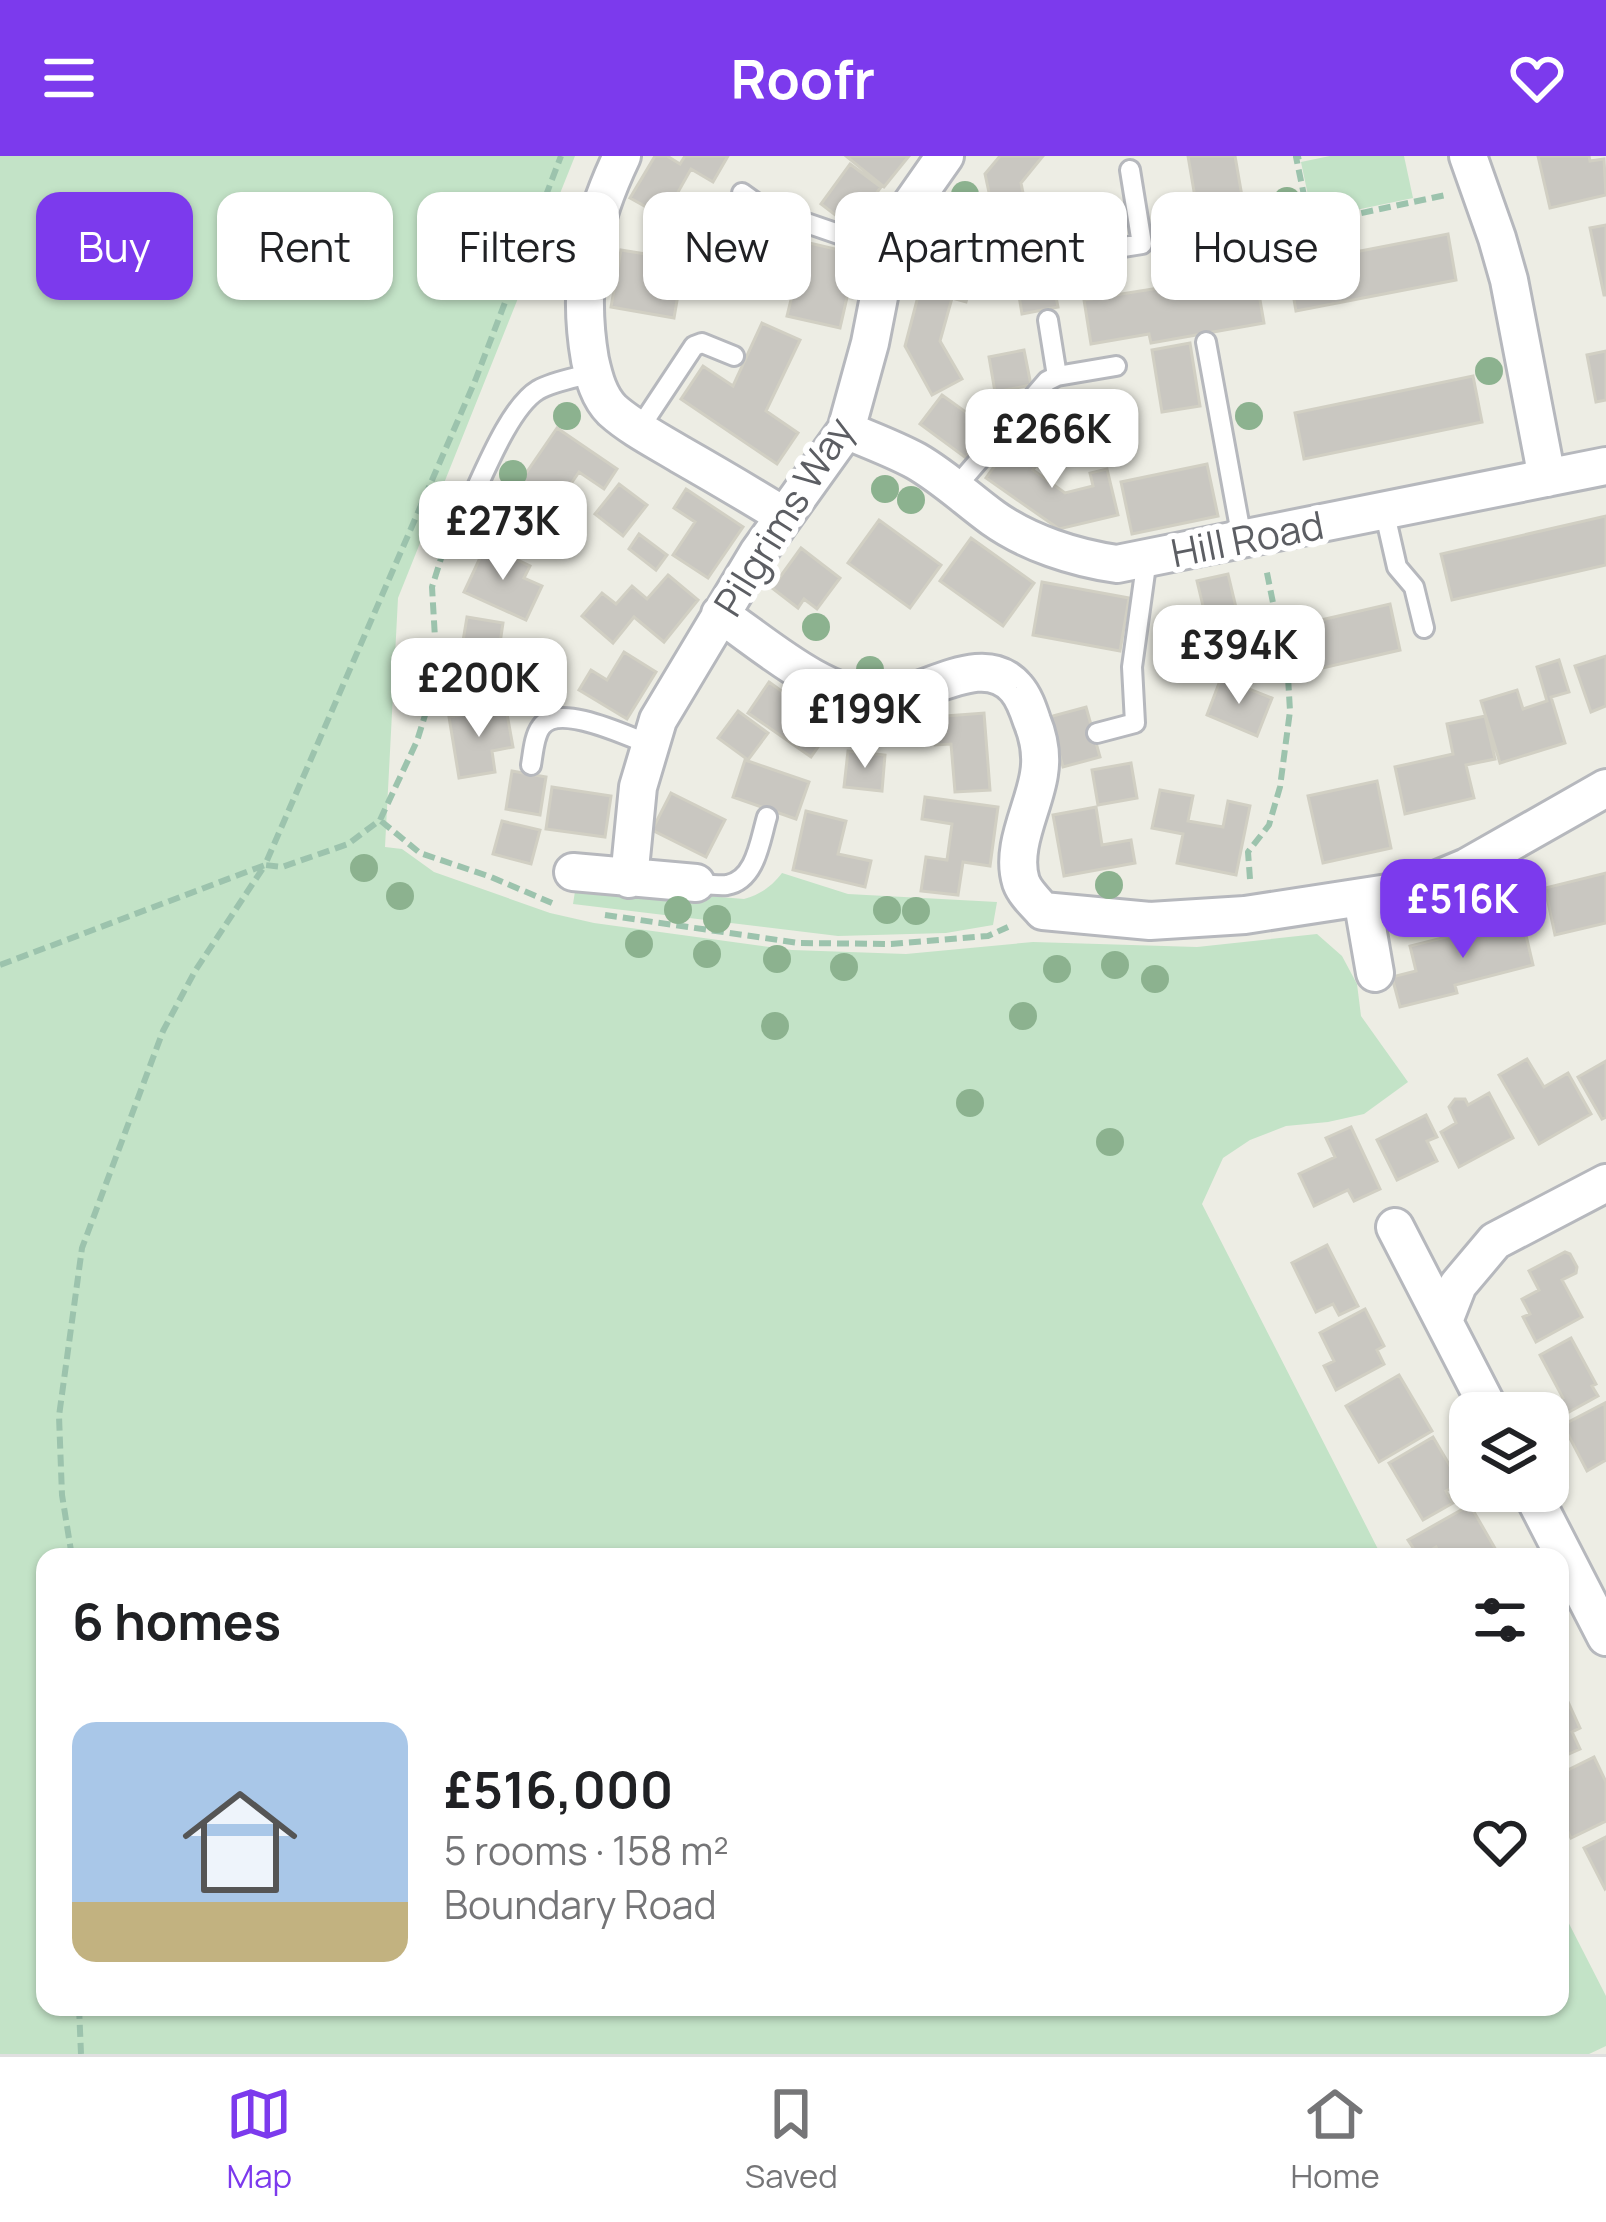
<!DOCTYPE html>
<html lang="en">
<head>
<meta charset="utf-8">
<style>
	:root { --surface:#fff; --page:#f6f6f6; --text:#202124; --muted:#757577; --line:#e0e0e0; --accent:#7c3aed }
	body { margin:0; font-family:Manrope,sans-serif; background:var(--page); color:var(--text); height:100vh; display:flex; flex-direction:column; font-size:45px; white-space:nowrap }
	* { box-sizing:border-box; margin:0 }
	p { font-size:39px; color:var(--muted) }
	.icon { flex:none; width:66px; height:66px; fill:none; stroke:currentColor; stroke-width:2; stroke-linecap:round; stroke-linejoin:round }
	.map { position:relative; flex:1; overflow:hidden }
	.drawer { position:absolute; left:36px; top:1392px; width:1533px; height:468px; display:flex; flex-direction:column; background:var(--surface); border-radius:24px; box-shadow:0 3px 9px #0004 }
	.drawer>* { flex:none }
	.top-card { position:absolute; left:36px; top:36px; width:1536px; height:108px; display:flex; gap:24px }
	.buttons { position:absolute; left:1449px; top:1236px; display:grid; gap:24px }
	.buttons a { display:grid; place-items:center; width:120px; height:120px; border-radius:24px; background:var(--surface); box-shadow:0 3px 9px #0004; font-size:60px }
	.price { position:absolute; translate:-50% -102px; padding:0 27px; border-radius:24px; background:#fff; color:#222; font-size:39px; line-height:78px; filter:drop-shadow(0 3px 6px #0008) }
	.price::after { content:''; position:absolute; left:50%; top:72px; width:36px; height:27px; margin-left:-18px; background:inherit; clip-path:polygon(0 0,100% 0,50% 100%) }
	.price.selected { background:var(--accent); color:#fff }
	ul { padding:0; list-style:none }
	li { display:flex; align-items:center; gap:36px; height:300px; padding:0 36px }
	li+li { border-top:3px solid var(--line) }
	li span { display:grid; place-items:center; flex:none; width:336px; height:240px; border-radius:24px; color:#555 }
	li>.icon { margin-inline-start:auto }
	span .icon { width:144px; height:144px; fill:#fffc; stroke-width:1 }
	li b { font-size:51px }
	h2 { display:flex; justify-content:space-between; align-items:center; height:144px; padding:0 36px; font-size:51px }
	.tag { padding:0 42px; border-radius:24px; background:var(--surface); box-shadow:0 3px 9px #0004; font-size:42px; line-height:108px }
	.tag.selected { background:var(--accent); color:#fff }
	header { display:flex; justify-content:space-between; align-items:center; height:156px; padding:0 36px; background:var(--accent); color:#fff; font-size:54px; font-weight:700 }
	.tab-bar { display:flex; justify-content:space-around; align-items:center; height:168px; border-top:3px solid var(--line); background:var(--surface); font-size:33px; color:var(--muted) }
	.tab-bar a { display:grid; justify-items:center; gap:6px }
	.tab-bar .selected { color:var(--accent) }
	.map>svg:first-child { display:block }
	.green { fill:#c3e3c7 }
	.building { fill:#c9c7c1; stroke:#d1cfc3; stroke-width:3 }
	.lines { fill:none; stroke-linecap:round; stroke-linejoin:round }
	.service-casing { stroke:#b6b8bd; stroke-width:24 }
	.minor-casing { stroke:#b6b8bd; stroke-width:42 }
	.path { stroke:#9cc3ad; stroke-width:6; stroke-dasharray:12 6; stroke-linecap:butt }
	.service { stroke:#fff; stroke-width:18 }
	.minor { stroke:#fff; stroke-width:36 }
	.tree { fill:#8cb28f }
	.labels { text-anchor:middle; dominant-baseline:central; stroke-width:12; stroke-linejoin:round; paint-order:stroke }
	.street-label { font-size:39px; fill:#5c5e63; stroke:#fff }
</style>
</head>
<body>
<header><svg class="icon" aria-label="menu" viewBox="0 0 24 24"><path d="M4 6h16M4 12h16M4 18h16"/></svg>Roofr<svg class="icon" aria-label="heart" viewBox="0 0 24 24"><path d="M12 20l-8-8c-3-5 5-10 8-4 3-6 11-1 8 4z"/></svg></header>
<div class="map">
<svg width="1606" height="1898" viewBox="0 0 1606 1898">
	<rect width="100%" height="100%" fill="#edede4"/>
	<path class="green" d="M 0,0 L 575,0 L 398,442 L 385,691 L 402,693 L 434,716 L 550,757 L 594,767 L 792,794 L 906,798 L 1033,786 L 1197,791 L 1317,778 L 1342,800 L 1357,828 L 1361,860 L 1408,926 L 1364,958 L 1328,966 L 1286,970 L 1250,984 L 1223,1002 L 1202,1048 L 1382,1401 L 45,1401 L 45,1851 L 1560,1851 L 1560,1750 L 1606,1840 L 1606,1890 L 1589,1898 L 0,1898 Z
		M 1330,0 L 1404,0 L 1413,42 L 1313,63 L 1301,6 Z
		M 782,717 L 848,738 L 997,746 L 993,769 L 946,777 L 838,780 L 573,748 L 576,729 L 744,743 C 761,738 771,731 782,717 Z"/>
	<path class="building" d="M 655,0 L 667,0 L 680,8 L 685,0 L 728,0 L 713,26 L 691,13 L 664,61 L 630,42 Z
		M 846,0 L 909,0 L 884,31 Z
		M 1000,0 L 1043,0 L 1021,27 L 1030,71 L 998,78 L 985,18 Z
		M 1188,0 L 1235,0 L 1264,167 L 1151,187 L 1149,178 L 1091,188 L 1084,144 L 1209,124 Z
		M 1538,0 L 1589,0 L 1590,5 L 1604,3 L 1606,39 L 1550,52 Z
		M 850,8 L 881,31 L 851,71 L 821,48 Z
		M 668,68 L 708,75 L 702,109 L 662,102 Z
		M 1606,69 L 1606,139 L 1604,139 L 1590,72 Z
		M 1448,78 L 1456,124 L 1296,155 L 1288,109 Z
		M 805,86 L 857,98 L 840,172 L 787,160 Z
		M 621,94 L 658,100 L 653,129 L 679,133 L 674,162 L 611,151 Z
		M 928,102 L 975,115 L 966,146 L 952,142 L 940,185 L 962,223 L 932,239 L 905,190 Z
		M 1051,115 L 1058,151 L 1022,158 L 1016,122 Z
		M 762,167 L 800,184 L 766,255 L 798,277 L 777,308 L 681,243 L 703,210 L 733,230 Z
		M 1190,187 L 1200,250 L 1162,256 L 1152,194 Z
		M 1024,194 L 1031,229 L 995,236 L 989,201 Z
		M 1606,195 L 1606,244 L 1596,246 L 1587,199 Z
		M 1473,220 L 1482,266 L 1304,303 L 1295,257 Z
		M 1100,237 L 1112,271 L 1062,288 L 1051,254 Z
		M 942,239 L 988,272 L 966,302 L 920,268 Z
		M 557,272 L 617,313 L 604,333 L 579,316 L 558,347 L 522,323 Z
		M 1013,284 L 1040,304 L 1033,314 L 1065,337 L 1093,330 L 1090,317 L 1107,313 L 1118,359 L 1059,373 L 986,322 Z
		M 1207,308 L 1218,360 L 1132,378 L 1121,326 Z
		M 619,328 L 647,349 L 623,380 L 595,358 Z
		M 686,333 L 743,371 L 708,422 L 673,399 L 695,366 L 674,352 Z
		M 541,346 L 573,366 L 556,394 L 524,374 Z
		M 1606,360 L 1606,409 L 1452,444 L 1441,398 Z
		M 879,364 L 941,409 L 910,452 L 848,407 Z
		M 639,378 L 667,399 L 656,414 L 629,393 Z
		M 971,382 L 1034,427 L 1003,470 L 940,425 Z
		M 486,389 L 530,410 L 524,422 L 542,430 L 526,464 L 464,436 Z
		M 801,392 L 840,422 L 817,453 L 804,443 L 798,452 L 772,432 Z
		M 1228,418 L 1240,468 L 1209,475 L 1197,425 Z
		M 668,419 L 698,444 L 664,486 L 634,461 L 613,487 L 582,460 L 602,437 L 616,448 L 632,430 L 647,443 Z
		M 1042,426 L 1129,442 L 1120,495 L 1033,479 Z
		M 1390,448 L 1400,494 L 1314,514 L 1304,468 Z
		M 467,461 L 503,467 L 495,521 L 458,515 Z
		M 1208,479 L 1217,513 L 1181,523 L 1171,489 Z
		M 624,496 L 656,516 L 627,563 L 579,534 L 591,514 L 607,524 Z
		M 1606,500 L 1606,550 L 1591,556 L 1575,510 Z
		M 1559,504 L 1569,536 L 1551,541 L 1565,587 L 1500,607 L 1481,545 L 1517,534 L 1523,553 L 1547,545 L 1537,511 Z
		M 1221,522 L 1272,542 L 1257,580 L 1207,559 Z
		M 769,526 L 832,571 L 811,601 L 748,557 Z
		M 1086,551 L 1100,601 L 1063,611 L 1049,561 Z
		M 506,552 L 513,591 L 492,595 L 495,616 L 459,622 L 449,561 Z
		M 738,555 L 768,577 L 748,604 L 718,582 Z
		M 984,557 L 990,634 L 955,636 L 951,588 L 935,589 L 933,561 Z
		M 1485,560 L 1495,603 L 1466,609 L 1474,642 L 1405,658 L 1395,611 L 1453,598 L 1447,568 Z
		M 848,595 L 885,599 L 882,635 L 844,631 Z
		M 745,604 L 809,626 L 796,663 L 733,641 Z
		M 1131,607 L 1137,642 L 1098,649 L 1092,614 Z
		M 512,615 L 546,621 L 540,659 L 506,653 Z
		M 1377,625 L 1391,692 L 1323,707 L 1308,640 Z
		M 552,631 L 611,640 L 605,681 L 546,673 Z
		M 1160,634 L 1193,640 L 1188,665 L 1223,671 L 1228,645 L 1250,650 L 1236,719 L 1177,707 L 1183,678 L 1152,672 Z
		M 671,637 L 725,664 L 706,701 L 652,674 Z
		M 925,641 L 998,651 L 990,710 L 963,706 L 958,739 L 921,735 L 926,701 L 947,704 L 952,668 L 922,663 Z
		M 1096,651 L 1102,689 L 1131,684 L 1135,707 L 1064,720 L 1053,659 Z
		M 806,655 L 846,665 L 838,698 L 871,705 L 865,731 L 793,714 Z
		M 502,665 L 540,674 L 531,708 L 493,698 Z
		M 1606,717 L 1606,767 L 1555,779 L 1545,732 Z
		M 1522,762 L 1533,809 L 1455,829 L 1457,837 L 1400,851 L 1392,821 L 1416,815 L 1410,790 Z
		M 1527,903 L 1544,931 L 1568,917 L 1591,958 L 1539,988 L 1499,919 Z
		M 1606,905 L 1606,961 L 1602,963 L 1578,921 Z
		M 1489,937 L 1513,982 L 1459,1011 L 1441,976 L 1456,967 L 1449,951 L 1455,943 L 1465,943 L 1468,949 Z
		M 1426,959 L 1437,981 L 1427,985 L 1437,1005 L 1397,1024 L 1377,984 Z
		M 1351,971 L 1380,1033 L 1354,1045 L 1348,1034 L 1314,1050 L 1299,1018 L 1335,1001 L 1326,982 Z
		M 1327,1089 L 1358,1150 L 1339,1159 L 1333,1148 L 1316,1156 L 1292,1107 Z
		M 1565,1096 L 1570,1098 L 1577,1111 L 1576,1117 L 1562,1124 L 1582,1161 L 1536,1186 L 1523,1161 L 1530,1158 L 1522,1143 L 1539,1134 L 1529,1115 Z
		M 1365,1153 L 1384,1190 L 1377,1194 L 1384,1208 L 1336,1234 L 1324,1210 L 1334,1205 L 1320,1177 Z
		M 1571,1182 L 1596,1228 L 1592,1230 L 1598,1240 L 1560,1261 L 1553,1247 L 1563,1242 L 1540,1199 Z
		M 1399,1219 L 1432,1275 L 1379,1306 L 1346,1250 Z
		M 1605,1247 L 1606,1304 L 1587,1315 L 1563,1269 Z
		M 1433,1281 L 1460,1327 L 1446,1335 L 1453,1347 L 1423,1364 L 1389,1307 Z
		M 1470,1349 L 1500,1401 L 1442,1401 L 1436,1391 L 1419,1401 L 1408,1384 Z
		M 1568,1546 L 1580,1572 L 1572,1576 L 1580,1593 L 1560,1602 L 1560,1550 Z
		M 1594,1601 L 1606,1626 L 1606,1665 L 1571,1682 L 1560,1660 L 1560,1618 Z
		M 1606,1681 L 1606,1732 L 1605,1733 L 1584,1692 Z"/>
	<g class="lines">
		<g class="service-casing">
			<path id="service" d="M 742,37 L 763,52 L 888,95
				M 1058,93 L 1069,100 L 1142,88 L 1130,14
				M 1048,164 L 1057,220
				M 1206,186 L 1242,383
				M 639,273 L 694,190 L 702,187 L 734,200
				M 956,331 L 1047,225 L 1057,220 L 1116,210
				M 1384,354 L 1397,411 L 1414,431 L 1424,472
				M 465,357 C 481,325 508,252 538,234 C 554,225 575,222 593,217
				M 1097,577 L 1135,567 L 1132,511 L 1147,402
				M 531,609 C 533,598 534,580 541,571 C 558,546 627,580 651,589
				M 696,727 C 705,728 718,730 727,729 C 756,724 760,684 767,661"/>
		</g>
		<g class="minor-casing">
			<path id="minor" d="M 622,0 C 589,69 577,129 590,204 C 594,222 599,241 612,254 C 632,272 658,285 681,299 C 716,319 750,339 784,360
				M 1468,0 L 1497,82 L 1509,124 L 1547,322
				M 910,50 L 982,93 L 1005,100 L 1058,93
				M 846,274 C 869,284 894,293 916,305 C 944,321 967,343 993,362 C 1028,387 1075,402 1117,408 L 1606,310
				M 720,458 C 764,488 824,542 879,543 C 922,543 982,492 1016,532 C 1024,541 1028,553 1032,565 C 1039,582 1042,600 1039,618 C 1034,652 1010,691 1021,726 C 1025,737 1035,746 1043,755 L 1150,765 L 1245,759 L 1388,737 L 1431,726 L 1467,711 L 1606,632
				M 573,716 L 696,727
				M 629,723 L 638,631 L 658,564 L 758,397 L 846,274 L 870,187 L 888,95 L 910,50 L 945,0
				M 1362,742 L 1375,817
				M 1395,1071 L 1491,1257
				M 1444,1165 L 1458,1129 L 1495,1085 L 1606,1027
				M 1531,1335 L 1606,1481"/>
		</g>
		<path class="path" d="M 1301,0 L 1296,1 L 1310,68 L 1446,39
			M 449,377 L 432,431 L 435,482 L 430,543 L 417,585 L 380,664 L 348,688 L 282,711 L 265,709 L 475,225 L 561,0
			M 381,665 L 420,697 L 491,721 L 552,747
			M 1250,723 L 1248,696 L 1269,669 L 1280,631 L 1290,555 L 1288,521 L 1266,412
			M 605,759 L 799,787 L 891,788 L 988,780 L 1008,771
			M 0,809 L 265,709 L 195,815 L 163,875 L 82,1092 L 59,1260 L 62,1339 L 72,1401
			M 79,1851 L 81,1898"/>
		<use href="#service" class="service"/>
		<use href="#minor" class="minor"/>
	</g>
	<g class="tree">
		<circle cx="965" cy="39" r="14"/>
		<circle cx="1287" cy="45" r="14"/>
		<circle cx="1489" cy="215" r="14"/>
		<circle cx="567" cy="260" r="14"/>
		<circle cx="1249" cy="260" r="14"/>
		<circle cx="513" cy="318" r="14"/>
		<circle cx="885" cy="333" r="14"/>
		<circle cx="911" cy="344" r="14"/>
		<circle cx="816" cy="471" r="14"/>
		<circle cx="870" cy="514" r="14"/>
		<circle cx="364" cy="712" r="14"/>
		<circle cx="1109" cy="729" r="14"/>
		<circle cx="400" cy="740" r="14"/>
		<circle cx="678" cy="754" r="14"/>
		<circle cx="887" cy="754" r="14"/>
		<circle cx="916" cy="755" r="14"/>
		<circle cx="717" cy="763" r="14"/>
		<circle cx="639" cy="788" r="14"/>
		<circle cx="707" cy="798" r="14"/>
		<circle cx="777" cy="803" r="14"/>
		<circle cx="1115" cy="809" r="14"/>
		<circle cx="844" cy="811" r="14"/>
		<circle cx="1057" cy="813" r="14"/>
		<circle cx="1155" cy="823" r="14"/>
		<circle cx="1023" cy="860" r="14"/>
		<circle cx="775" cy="870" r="14"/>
		<circle cx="970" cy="947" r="14"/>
		<circle cx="1110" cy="986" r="14"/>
	</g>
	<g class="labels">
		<g class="street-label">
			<text transform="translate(783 360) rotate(-58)">Pilgrims Way</text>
			<text transform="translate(1247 382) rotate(-11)">Hill Road</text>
		</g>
	</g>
</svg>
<div class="buttons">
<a><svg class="icon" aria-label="layers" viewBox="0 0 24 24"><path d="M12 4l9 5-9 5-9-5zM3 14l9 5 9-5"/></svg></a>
</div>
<b class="price" style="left:1052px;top:335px">£266K</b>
<b class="price" style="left:503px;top:427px">£273K</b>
<b class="price" style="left:1239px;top:551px">£394K</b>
<b class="price" style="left:479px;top:584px">£200K</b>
<b class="price" style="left:865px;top:615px">£199K</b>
<b class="price selected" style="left:1463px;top:805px">£516K</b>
<div class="top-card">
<a class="tag selected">Buy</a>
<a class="tag">Rent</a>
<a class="tag">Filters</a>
<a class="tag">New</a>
<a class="tag">Apartment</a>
<a class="tag">House</a>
</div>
<section class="drawer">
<h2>6 homes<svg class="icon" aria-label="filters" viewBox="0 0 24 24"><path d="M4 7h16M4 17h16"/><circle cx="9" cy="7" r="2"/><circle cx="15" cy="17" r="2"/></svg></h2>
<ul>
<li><span style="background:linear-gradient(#a9c7e8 75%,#c2b280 0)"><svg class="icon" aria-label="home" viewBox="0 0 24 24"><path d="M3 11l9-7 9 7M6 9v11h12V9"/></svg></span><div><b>£516,000</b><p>5 rooms · 158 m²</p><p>Boundary Road</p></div><svg class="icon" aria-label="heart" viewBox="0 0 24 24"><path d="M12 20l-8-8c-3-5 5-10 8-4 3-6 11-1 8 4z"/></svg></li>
</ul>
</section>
</div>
<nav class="tab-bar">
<a class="selected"><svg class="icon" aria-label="map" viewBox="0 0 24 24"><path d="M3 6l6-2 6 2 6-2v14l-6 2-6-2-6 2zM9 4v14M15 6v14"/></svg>Map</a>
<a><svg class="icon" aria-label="saved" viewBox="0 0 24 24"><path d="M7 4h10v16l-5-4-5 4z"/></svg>Saved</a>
<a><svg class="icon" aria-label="home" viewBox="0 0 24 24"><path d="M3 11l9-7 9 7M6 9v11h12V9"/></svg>Home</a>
</nav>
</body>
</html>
